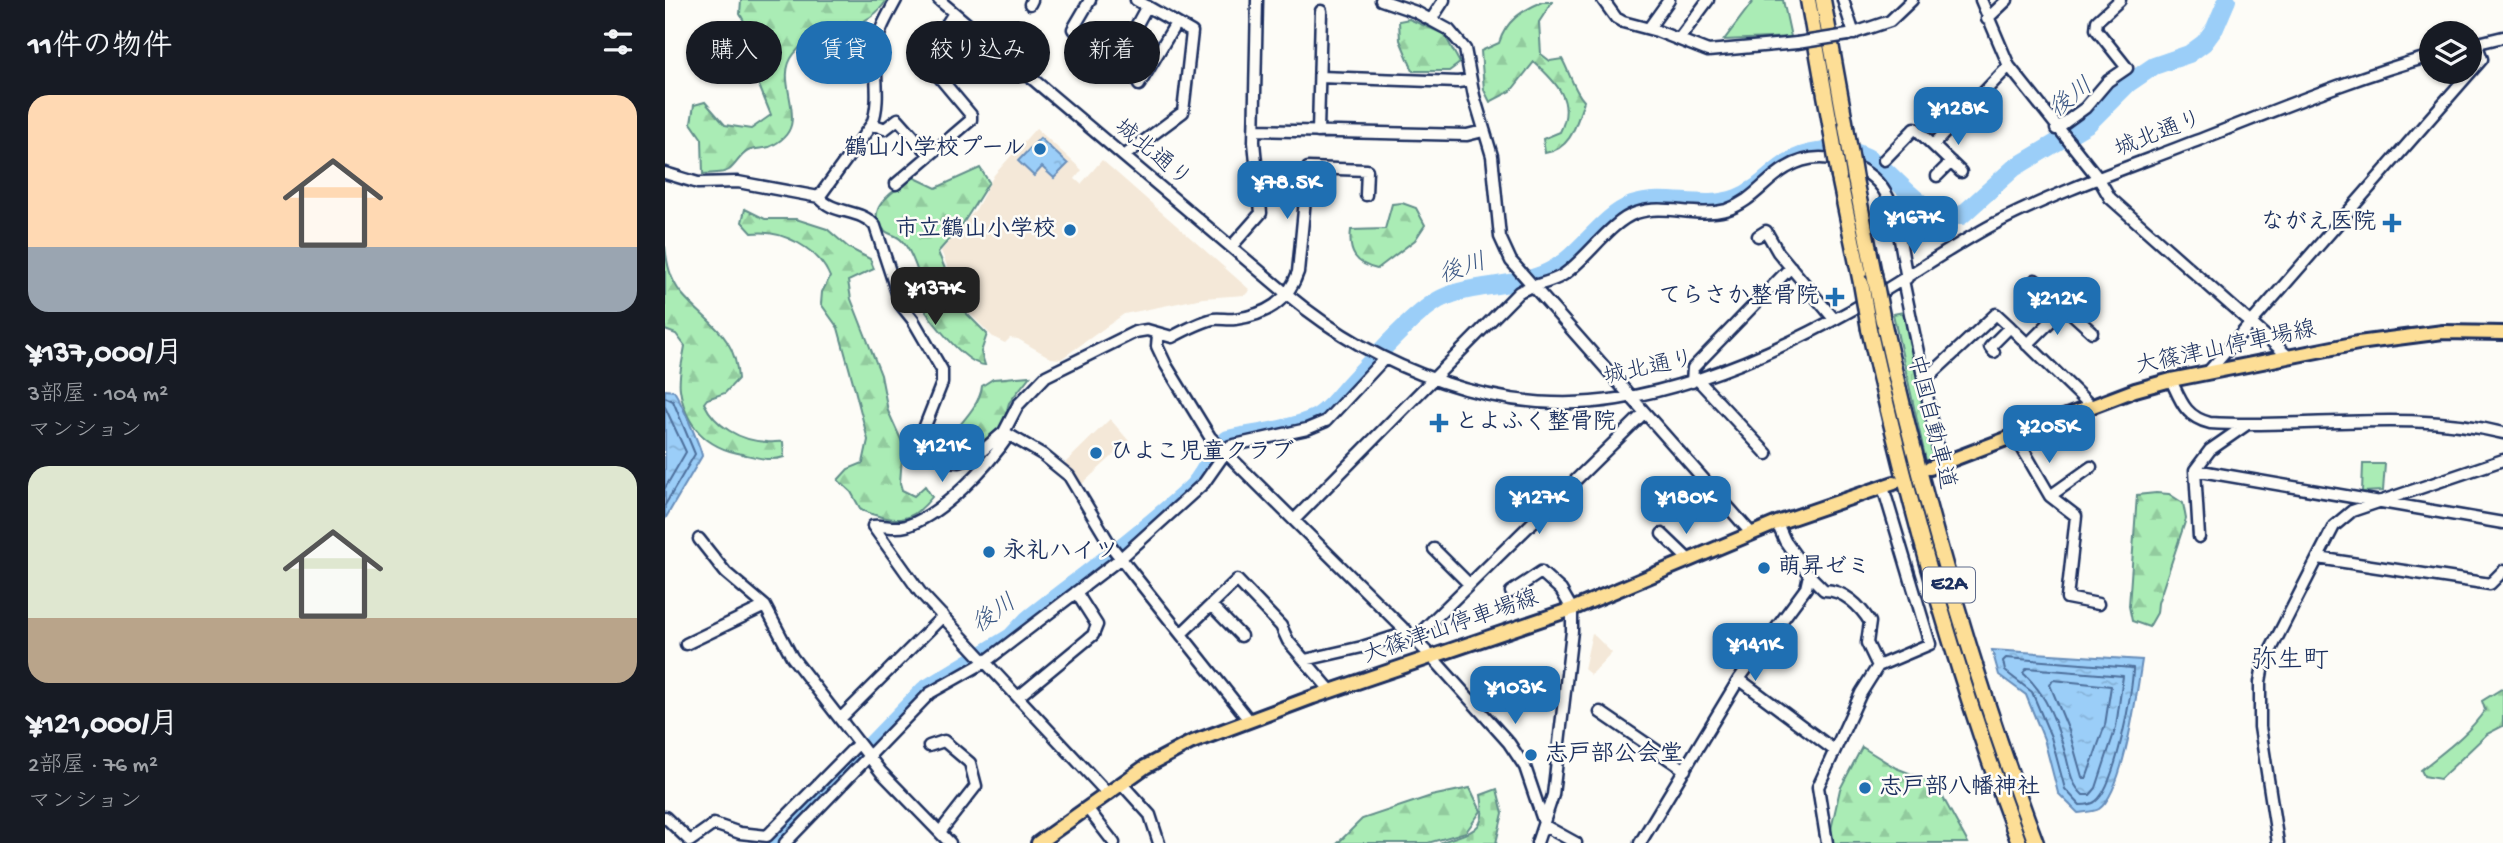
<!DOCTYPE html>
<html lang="ja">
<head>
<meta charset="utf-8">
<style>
	:root { --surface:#171b24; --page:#20242c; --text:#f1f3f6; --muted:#9ea1a6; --accent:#1f6fb2 }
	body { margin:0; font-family:"Gochi Hand","Klee One",sans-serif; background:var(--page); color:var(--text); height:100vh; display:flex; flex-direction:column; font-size:26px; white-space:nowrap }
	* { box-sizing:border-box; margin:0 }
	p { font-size:23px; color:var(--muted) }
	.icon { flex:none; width:38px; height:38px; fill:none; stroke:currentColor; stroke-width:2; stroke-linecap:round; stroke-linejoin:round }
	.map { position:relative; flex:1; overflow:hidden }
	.sheet { display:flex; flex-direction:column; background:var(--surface); width:665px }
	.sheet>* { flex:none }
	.guide { position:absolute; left:21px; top:21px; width:665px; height:63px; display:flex; gap:14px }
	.buttons { position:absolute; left:1754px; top:21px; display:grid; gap:14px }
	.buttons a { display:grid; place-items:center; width:63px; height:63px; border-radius:50%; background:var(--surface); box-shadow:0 2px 5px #0004; font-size:35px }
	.price { position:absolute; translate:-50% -60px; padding:0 16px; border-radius:14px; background:var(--accent); color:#fff; font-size:23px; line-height:46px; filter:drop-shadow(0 2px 4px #0008) }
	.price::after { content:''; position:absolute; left:50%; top:42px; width:21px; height:16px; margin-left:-10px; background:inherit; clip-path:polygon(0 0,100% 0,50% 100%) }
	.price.active { background:#222; color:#fff }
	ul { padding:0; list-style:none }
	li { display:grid; align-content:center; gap:14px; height:371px; padding:0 28px }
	li span { display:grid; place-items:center; height:217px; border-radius:21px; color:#555 }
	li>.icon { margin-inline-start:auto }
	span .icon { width:126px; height:126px; fill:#fffc; stroke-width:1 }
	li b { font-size:30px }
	h2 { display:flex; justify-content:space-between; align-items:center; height:84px; padding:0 28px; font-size:30px }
	.pill { padding:0 24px; border-radius:32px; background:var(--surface); box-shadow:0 2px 5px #0004; font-size:24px; line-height:63px }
	.pill.active { background:var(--accent); color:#fff }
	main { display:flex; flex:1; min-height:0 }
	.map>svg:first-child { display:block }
	.built { fill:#f4e8d8 }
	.grass { fill:url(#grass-tufts); stroke:#628e8a; stroke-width:2 }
	.forest { fill:url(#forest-firs); stroke:#628e8a; stroke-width:2 }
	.cemetery { fill:url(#cemetery-stones); stroke:#628e8a; stroke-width:2 }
	.park { fill:#aaecb5; stroke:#628e8a; stroke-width:2 }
	.water { fill:url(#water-ripples); stroke:#688eba; stroke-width:2 }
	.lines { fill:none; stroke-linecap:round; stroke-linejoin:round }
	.shore { stroke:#4e6f9c; stroke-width:2 }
	.river { stroke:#9bcef8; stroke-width:18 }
	.minor-casing { stroke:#1b2f5e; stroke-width:15 }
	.major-casing { stroke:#1b2f5e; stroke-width:18 }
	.highway-casing { stroke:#1b2f5e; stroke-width:19 }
	.minor { stroke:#fdfcf7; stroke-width:10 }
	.major { stroke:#fdde96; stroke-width:12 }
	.highway { stroke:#fdde96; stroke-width:14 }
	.minor-bridge-casing { stroke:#1b2f5e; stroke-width:15; stroke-linecap:butt }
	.highway-bridge-casing { stroke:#1b2f5e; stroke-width:19; stroke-linecap:butt }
	.minor-bridge { stroke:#fdfcf7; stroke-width:10 }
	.highway-bridge { stroke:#fdde96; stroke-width:14 }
	.poi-dot { fill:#1f6fb2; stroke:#fdfcf7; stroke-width:2.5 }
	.labels { text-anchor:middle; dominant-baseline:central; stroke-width:5; stroke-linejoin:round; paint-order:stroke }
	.shield { fill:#fdfcf7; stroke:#5f6c8c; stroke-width:2 }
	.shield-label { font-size:21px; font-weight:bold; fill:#1b2f5e }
	.street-label { font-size:23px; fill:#1b2f5e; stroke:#fdfcf7 }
	.poi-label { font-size:23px; font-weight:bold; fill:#1b2f5e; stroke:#fdfcf7; text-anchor:start }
	.water-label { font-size:24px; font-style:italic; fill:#3b5784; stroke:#fdfcf7 }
	.quarter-label { font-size:26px; fill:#1b2f5e; stroke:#fdfcf7 }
</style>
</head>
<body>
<main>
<section class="sheet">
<h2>11件の物件<svg class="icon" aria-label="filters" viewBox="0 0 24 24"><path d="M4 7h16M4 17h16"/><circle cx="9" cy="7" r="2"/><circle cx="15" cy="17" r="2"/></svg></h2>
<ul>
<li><span style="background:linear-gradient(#ffd9b3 70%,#9aa5b1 0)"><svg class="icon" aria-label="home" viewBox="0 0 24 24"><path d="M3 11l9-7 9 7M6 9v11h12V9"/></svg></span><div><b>¥137,000/月</b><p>3部屋 · 104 m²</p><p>マンション</p></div></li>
<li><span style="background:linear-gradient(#dfe7d0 70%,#b9a48a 0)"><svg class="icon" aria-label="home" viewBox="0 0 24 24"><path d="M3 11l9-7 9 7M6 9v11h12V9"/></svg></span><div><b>¥121,000/月</b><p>2部屋 · 76 m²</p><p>マンション</p></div></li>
</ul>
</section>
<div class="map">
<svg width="1838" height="843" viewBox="0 0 1838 843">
	<defs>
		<pattern id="grass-tufts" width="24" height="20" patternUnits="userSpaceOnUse" patternTransform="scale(1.75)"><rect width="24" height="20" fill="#aaecb5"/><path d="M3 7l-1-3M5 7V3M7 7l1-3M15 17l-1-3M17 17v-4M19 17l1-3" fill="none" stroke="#92cb9e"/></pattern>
		<pattern id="forest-firs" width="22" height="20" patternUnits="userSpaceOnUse" patternTransform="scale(1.75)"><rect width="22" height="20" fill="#aaecb5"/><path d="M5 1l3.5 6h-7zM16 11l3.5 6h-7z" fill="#92cb9e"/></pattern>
		<pattern id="cemetery-stones" width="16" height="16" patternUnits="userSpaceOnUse" patternTransform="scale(1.75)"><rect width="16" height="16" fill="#aaecb5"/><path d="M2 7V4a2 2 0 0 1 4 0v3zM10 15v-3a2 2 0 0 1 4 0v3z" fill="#92cb9e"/></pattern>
		<pattern id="water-ripples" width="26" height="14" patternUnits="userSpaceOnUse" patternTransform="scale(1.75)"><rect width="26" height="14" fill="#9bcef8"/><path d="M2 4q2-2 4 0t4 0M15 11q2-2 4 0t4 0" fill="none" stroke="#85b1d7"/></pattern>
	</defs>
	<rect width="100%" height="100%" fill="#fdfcf7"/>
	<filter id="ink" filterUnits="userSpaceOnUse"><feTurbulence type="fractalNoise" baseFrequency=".0143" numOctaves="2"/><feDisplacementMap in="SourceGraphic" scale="14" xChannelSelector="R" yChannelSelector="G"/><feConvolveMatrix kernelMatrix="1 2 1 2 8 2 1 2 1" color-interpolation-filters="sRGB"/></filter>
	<g filter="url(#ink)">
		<path class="built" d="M 371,128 L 417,170 L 410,179 L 416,184 L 437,160 L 585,290 L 580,295 L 538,298 L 459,314 L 396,359 L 386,358 L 353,339 L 345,338 L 340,343 L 328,337 L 299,308 L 276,251 L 311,209 L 329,175 Z
			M 445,419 L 464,441 L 417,484 L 399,464 Z
			M 927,633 L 947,653 L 926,675 L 919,669 Z"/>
		<path class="grass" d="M 1239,312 L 1270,460 L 1262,465 L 1228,314 Z"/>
		<path class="forest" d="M 76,0 L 222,0 C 194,41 157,18 129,54 C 105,84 153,126 104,147 C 98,149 90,148 83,151 C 75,155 71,165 64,170 C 58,174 46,173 38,174 L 37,139 L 26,123 L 29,105 L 40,102 L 60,125 L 86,129 L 106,115 L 89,73 L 83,50 L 84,30 L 75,14 Z
			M 877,2 L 887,2 L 874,22 L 876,54 L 885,61 L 897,59 C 905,73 908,89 919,101 C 911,124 907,149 880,153 L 878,139 L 895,132 C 911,101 891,82 869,62 L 846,91 L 825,102 L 819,90 L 816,51 L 834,43 C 841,21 856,11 877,2 Z
			M 744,19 L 779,34 L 795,63 L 784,71 L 748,71 L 735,40 L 734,21 Z
			M 315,168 L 324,182 L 297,225 L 273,252 L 296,308 L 322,334 L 316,352 L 320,365 C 302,365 272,327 261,312 C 262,296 249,253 237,241 C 233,235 224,235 219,230 C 196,209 233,188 248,177 L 271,188 Z
			M 737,203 L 751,208 L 760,225 L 750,240 L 712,269 C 691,264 683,253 686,230 L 720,229 L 727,204 Z
			M 80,209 L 100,219 L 131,219 L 162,229 L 184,248 L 205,259 L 209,269 L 183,281 L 186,299 L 216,375 L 223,411 L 238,444 L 235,483 L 237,490 L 249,496 L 260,486 L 267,497 C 245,525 228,523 196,510 L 186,492 L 173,480 L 183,469 L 198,463 L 203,440 L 188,382 L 173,328 L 156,304 L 157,292 L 165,277 C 154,249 117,229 87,233 L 77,222 Z
			M 0,246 C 2,264 5,279 16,293 C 42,324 71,333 73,379 L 60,393 L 42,399 L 39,403 C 50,426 75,441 102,442 C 108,443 112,441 118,442 L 119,457 C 105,462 91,457 77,454 C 42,448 20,426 15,389 C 13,376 18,359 20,346 L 11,334 L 0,330 Z
			M 365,376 L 344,403 L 337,427 L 332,433 L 308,454 L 288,459 L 275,450 C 288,430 315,408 317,386 L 328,379 Z
			M 1491,493 L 1504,494 L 1518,503 L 1521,519 L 1493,603 L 1492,613 L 1484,627 L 1467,621 L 1464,606 L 1472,495 Z
			M 1838,688 L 1838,726 L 1822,734 L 1775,779 L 1759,776 L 1756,770 C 1778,752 1803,735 1820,710 L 1817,701 Z
			M 1197,747 L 1231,768 L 1270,783 L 1303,843 L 1163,843 L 1175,789 Z
			M 805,788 L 816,811 L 801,832 L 763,843 L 673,843 L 697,819 L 766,796 Z"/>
		<path class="cemetery" d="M 832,789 L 838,813 L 831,843 L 775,843 C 804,830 823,836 816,795 Z"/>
		<path class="park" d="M 1089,0 L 1118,0 L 1126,37 L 1059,40 Z
			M 1698,464 L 1720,464 L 1718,491 L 1697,492 Z"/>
		<path class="water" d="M 375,138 L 403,164 L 389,178 L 377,167 L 369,176 L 353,161 Z
			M 0,390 L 9,391 C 14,398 36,447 37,456 L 0,519 Z
			M 1327,650 L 1477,660 C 1472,690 1459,792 1434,809 C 1429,812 1419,812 1413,813 L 1393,793 L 1379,739 L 1361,695 L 1334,675 Z"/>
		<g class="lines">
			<path class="shore" d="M 0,397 L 8,401 L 30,454 L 0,505
				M 0,407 L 21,452 L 0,488
				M 1341,658 L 1468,668 C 1468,692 1450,787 1431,801 C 1427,805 1420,805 1415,805 L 1400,789 L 1386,737 L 1367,692 L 1340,671 L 1338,661 Z
				M 1362,668 L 1458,676 L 1451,727 L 1431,788 L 1425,795 L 1418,795 C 1406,784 1405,771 1401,756 C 1392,725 1383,695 1358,673 Z
				M 1388,680 L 1446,686 L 1440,725 L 1421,779 L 1417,777 L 1404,731 L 1385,685 Z"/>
			<path class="river" d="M 111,843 L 259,690 L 346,637 L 363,619 C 417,577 473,536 524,490 C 541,476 545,451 563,439 C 591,433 624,430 650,418 C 664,411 674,396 684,385 C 706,362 750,311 777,298 C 809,283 852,288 885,271 C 916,255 937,216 967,205 C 1001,193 1037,211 1072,198 C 1105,185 1113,157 1153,152 C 1164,150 1178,149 1189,152 C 1230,163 1248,219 1296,216 L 1349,168 L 1424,123 L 1464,83 L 1489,66 L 1524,54 L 1539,43 L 1550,28 L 1562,0"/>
			<g class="minor-casing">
				<path id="minor" d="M 274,0 L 623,295 C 712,369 835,418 952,399 C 1034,386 1113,351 1185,311 C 1234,284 1280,250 1329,224 C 1393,191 1464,167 1531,141 C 1609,111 1686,78 1766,56
					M 716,0 L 751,12 L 784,30 L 800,49 L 809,96 L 827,156 L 835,237 L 846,261 L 1087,534
					M 938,0 L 951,18 L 958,22 L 992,31 L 1043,51 L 1132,43
					M 1178,0 L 1189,34
					M 1316,0 L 1344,66 L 1434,179 L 1445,198 L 1624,357
					M 365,4 L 367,0
					M 1322,19 L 1342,0
					M 766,20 L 779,0
					M 984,28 L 1004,0
					M 408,29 L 425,0
					M 1183,35 L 1225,21 L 1247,0
					M 1014,39 L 1043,0
					M 1805,45 L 1838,37
					M 446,72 L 482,6
					M 655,77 L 793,82 L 806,80
					M 474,85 L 511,23
					M 207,124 L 220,129 L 233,119 L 265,155
					M 1391,129 L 1420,108 L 1443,81 L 1462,68 L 1431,29 L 1432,21 L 1455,0
					M 589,130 L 802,135 L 818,131
					M 653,132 L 656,11
					M 1268,145 L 1344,66
					M 459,156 L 518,112 L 527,32 L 471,0
					M 1219,160 L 1250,128 L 1296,172
					M 0,173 L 33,183 L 73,182 L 154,197 L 207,124 C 216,100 209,76 211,52 C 212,32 222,17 231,0
					M 1272,176 L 1286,162
					M 231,184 L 306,120 L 306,115 L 265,66 L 276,33 L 289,13
					M 154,197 C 168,215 195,208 210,226 L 236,305 L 248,320 L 277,370 L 277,383 L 260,426 L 267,450 L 281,461 L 295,462 L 310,457 L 339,432 L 353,405 L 381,376 L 470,332 L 482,330 L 507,337 C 520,330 533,323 548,319 C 555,318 563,320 570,319 C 601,315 623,302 633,272 L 643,168 L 702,170 L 701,195
					M 1093,236 L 1101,231 L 1113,252 L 1169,319
					M 566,247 L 596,213 L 589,142 L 592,0
					M 1238,280 L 1276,463
					M 1370,280 L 1427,332
					M 493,335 L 492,346 L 501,365 L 545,437 L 767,657 L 844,743 L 860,767 L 880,826 L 911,843
					M 1362,345 L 1400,307
					M 1329,352 L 1325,347 L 1345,327 L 1426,406
					M 1544,371 L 1817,59 L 1811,43
					M 1033,380 L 1102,454
					M 1506,380 C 1516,401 1520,417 1545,423 C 1642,429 1743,409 1838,433
					M 1259,381 L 1331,314 L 1345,327
					M 1027,382 L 1028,368 L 1126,267
					M 339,432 L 377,454 L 404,476 L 446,546 L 584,720
					M 1349,434 L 1385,496 L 1426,467
					M 1530,470 L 1838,523
					M 1385,496 L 1411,516 L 1402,598 L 1433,604
					M 629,520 L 854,292 C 868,284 884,284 898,275 C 922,259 946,221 971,213 C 1000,203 1030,218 1061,210 C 1087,202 1099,181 1121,168 C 1137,158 1155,156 1172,160 C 1235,176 1230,223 1242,278
					M 208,526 L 255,592 L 442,793
					M 208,526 C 219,525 230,529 241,526 C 277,515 323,466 344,435
					M 997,534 L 1024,560
					M 1534,537 L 1530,470 L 1545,450 L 1581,425
					M 34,539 L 61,573 L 100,606 L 127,657 L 216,772 L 285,843
					M 769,549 L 804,584
					M 1653,558 L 1825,584 L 1838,571
					M 1144,575 L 1159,590 C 1179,590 1195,606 1205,622 L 1202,643 L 1213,666 L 1265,644 L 1218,487
					M 846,592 L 876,572 L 896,590 L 907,609 L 907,631 L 888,795 L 872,843
					M 546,605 L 576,636
					M 517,633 L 572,580 L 616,626 L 623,641 L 666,691
					M 749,639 L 979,413
					M 21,644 L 100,606
					M 640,660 L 697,647 L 735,635 L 741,630
					M 1074,679 L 1169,750
					M 353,697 L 428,635 L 432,625 L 411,592
					M 935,712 L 1020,770
					M 175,719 L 278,616
					M 264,746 L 279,741 L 305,763 L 311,786 L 275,832
					M 456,783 L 485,815 L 494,843
					M 422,808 L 449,843
					M 0,817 L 25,841 L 49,824 L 75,833 L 102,836 L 193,744
					M 120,843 L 265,693 L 320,662 L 456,558 L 539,483 L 565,446 L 642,429 L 661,421 L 719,359
					M 975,843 L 1074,679 L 1141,588 L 1144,575 L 1120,541 L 1112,523
					M 1162,843 L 1153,787 L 1196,693 L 1213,666
					M 1613,843 L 1595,727 L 1595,682 L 1598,665 L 1669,526 L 1687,511 L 1838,460"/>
			</g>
			<g class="major-casing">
				<path id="major" d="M 1265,468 L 1470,390 L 1506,380 L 1693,343 L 1778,332 L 1838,333
					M 373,843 L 480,767 L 525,743 L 648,697 L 907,609 L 1112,523 L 1229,483"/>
			</g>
			<g class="highway-casing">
				<path id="highway" d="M 1143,0 L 1165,123
					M 1158,0 L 1181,127
					M 1174,177 L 1196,283
					M 1190,179 L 1209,274
					M 1218,321 C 1258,499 1307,672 1371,843
					M 1204,329 C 1243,504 1291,675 1354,843"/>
			</g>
			<use href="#minor" class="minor"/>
			<use href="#major" class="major"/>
			<use href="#highway" class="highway"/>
			<g class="minor-bridge-casing">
				<path id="minor-bridge" d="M 1132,43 L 1183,35"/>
			</g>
			<g class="highway-bridge-casing">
				<path id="highway-bridge" d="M 1165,123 L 1174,177
					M 1181,127 L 1190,179
					M 1209,274 L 1218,321
					M 1196,283 L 1204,329"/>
			</g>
			<use href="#minor-bridge" class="minor-bridge"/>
			<use href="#highway-bridge" class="highway-bridge"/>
		</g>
	</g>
	<g class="poi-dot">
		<circle cx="375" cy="149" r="7"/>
		<path d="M1723.5 212.5h7v7h7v7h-7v7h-7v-7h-7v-7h7z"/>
		<circle cx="405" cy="230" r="7"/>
		<path d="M1166.5 286.5h7v7h7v7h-7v7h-7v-7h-7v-7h7z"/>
		<path d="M770.5 412.5h7v7h7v7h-7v7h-7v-7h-7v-7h7z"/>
		<circle cx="431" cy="453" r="7"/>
		<circle cx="324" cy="552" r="7"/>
		<circle cx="1099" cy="568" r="7"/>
		<circle cx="866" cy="755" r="7"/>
		<circle cx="1200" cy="788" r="7"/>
	</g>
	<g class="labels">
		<rect class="shield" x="1258" y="567.5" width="52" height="35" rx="5"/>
		<g class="shield-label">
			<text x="1284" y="585">E2A</text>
		</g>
		<g class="street-label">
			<text transform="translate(1494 135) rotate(-21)">城北通り</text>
			<text transform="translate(487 154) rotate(40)">城北通り</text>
			<text transform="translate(1561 349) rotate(-12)">大篠津山停車場線</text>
			<text transform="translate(984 369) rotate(-12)">城北通り</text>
			<text transform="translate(1265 422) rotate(76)">中国自動車道</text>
			<text transform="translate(786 628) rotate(-19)">大篠津山停車場線</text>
		</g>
		<g class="poi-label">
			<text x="361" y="149" text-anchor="end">鶴山小学校プール</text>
			<text x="1711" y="223" text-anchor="end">ながえ医院</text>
			<text x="391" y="230" text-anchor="end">市立鶴山小学校</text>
			<text x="1154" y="297" text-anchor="end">てらさか整骨院</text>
			<text x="790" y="423">とよふく整骨院</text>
			<text x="445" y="453">ひよこ児童クラブ</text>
			<text x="338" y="552">永礼ハイツ</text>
			<text x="1113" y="568">萌昇ゼミ</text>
			<text x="880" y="755">志戸部公会堂</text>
			<text x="1214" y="788">志戸部八幡神社</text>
		</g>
		<g class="water-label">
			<text transform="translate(1407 99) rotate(-38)">後川</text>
			<text transform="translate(798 270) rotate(-18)">後川</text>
			<text transform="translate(330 615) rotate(-35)">後川</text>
		</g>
		<g class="quarter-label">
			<text x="1625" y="662">弥生町</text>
		</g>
	</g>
</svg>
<div class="buttons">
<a><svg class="icon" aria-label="layers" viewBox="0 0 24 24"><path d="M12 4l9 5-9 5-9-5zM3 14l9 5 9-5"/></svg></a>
</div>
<b class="price" style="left:1293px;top:147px">¥128K</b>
<b class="price" style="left:622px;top:221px">¥78.5K</b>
<b class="price" style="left:1249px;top:256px">¥167K</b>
<b class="price active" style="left:270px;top:327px">¥137K</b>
<b class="price" style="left:1392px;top:337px">¥212K</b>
<b class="price" style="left:1384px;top:465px">¥205K</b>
<b class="price" style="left:277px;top:484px">¥121K</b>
<b class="price" style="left:874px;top:536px">¥127K</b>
<b class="price" style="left:1021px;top:536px">¥180K</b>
<b class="price" style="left:1090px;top:683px">¥141K</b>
<b class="price" style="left:850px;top:726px">¥103K</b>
<div class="guide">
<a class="pill">購入</a>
<a class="pill active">賃貸</a>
<a class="pill">絞り込み</a>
<a class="pill">新着</a>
</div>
</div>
</main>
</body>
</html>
